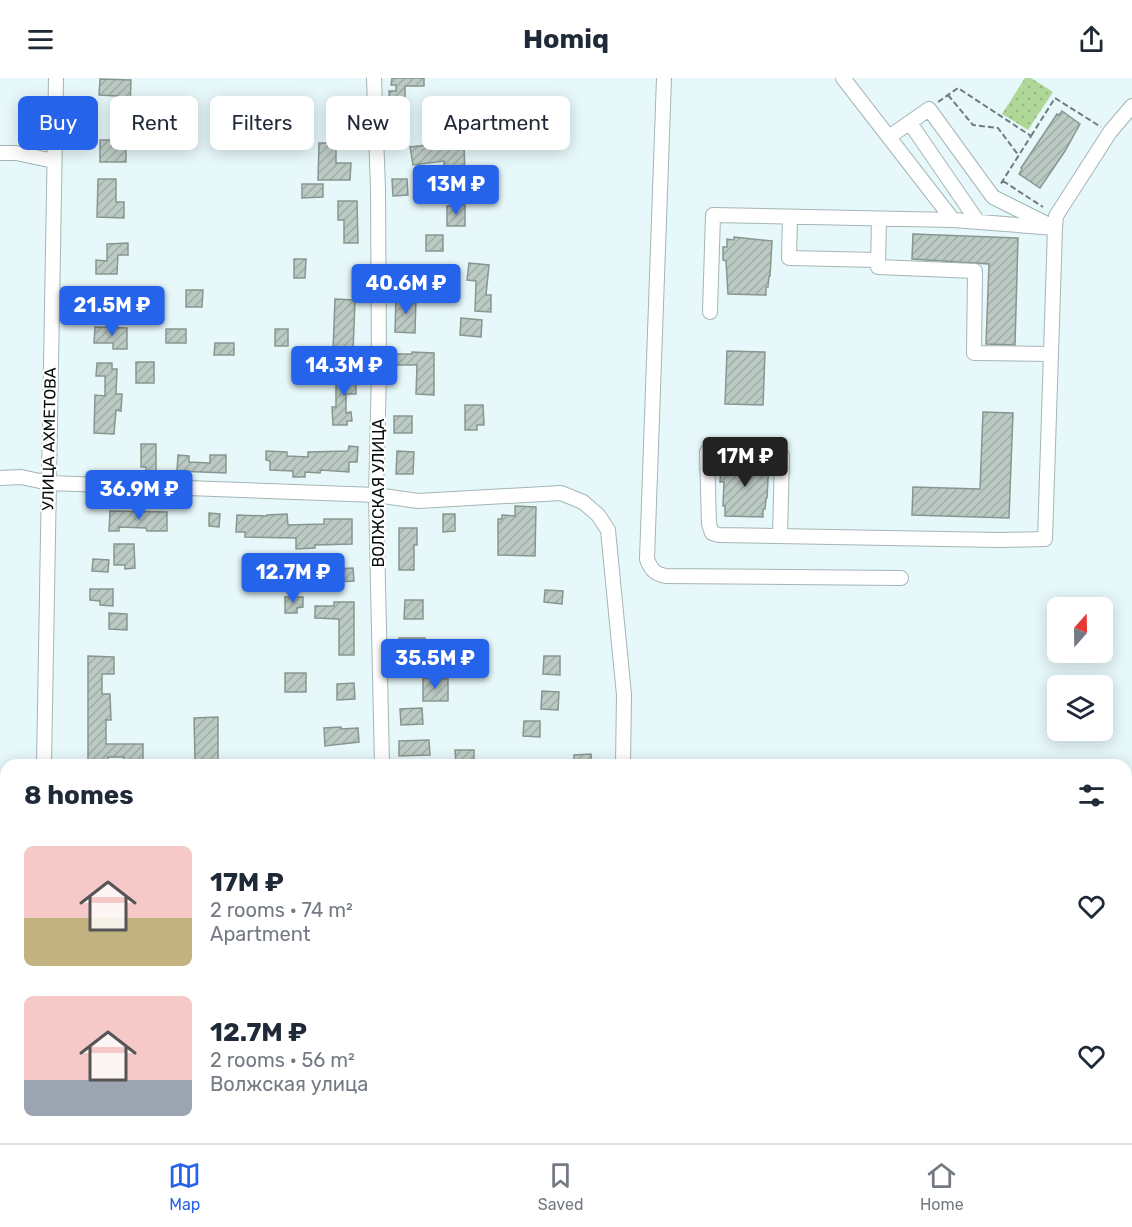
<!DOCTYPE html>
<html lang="en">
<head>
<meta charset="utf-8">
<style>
	:root { --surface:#fff; --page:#f2f2f3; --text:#1f2937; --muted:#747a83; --line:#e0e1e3; --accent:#2563eb }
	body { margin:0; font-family:Rubik,sans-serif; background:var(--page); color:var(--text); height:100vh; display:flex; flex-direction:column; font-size:22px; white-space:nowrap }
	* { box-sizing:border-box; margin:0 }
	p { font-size:20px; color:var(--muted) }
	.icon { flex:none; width:33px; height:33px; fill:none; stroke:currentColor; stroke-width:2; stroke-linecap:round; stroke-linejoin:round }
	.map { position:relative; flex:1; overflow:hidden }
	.side { position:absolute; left:0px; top:681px; width:1132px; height:384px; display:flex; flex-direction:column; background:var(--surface); border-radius:18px 18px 0 0; box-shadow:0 3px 15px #0003 }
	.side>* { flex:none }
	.hud { position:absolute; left:18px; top:18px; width:600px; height:54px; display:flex; gap:12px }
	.needle { width:39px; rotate:20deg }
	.buttons { position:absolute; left:1047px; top:519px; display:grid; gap:12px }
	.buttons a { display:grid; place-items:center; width:66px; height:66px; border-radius:9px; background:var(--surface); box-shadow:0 3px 15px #0003; font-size:30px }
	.price { position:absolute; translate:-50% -51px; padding:0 14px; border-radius:6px; background:var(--accent); color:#fff; font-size:20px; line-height:39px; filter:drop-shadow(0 2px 3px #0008) }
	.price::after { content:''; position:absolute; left:50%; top:36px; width:18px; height:14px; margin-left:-9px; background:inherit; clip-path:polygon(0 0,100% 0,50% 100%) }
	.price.active { background:#222; color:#fff }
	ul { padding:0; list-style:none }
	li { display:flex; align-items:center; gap:18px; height:150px; padding:0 24px }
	li span { display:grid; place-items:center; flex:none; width:168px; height:120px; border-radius:9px; color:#555 }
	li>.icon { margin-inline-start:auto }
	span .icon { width:72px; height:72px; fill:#fffc; stroke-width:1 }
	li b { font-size:26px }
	h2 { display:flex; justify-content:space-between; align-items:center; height:72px; padding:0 24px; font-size:26px }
	.chip { padding:0 21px; border-radius:9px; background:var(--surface); box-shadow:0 3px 15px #0003; font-size:21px; line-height:54px }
	.chip.active { background:var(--accent); color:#fff }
	header { display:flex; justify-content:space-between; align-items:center; height:78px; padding:0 24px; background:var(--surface); font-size:27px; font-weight:700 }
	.dock { display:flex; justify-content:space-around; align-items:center; height:84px; border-top:2px solid var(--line); background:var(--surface); font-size:16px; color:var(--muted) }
	.dock a { display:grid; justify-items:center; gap:3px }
	.dock .active { color:var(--accent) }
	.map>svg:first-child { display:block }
	.park { fill:url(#park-dots) }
	.building { fill:url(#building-hatch); stroke:#889690; stroke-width:1.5 }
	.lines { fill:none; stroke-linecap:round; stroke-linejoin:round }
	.minor-casing { stroke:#a5b5b6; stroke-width:16 }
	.path { stroke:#707b7c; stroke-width:2; stroke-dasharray:6 3; stroke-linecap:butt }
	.minor { stroke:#fff; stroke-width:14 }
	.labels { text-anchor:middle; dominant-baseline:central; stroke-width:4.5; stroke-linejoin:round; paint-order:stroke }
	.street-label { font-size:16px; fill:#080e0e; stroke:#fff }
</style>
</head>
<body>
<header><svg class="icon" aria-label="menu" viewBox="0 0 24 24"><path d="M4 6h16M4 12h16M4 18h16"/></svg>Homiq<svg class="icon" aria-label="share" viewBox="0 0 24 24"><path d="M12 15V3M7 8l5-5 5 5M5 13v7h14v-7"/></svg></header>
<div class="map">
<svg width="1132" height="1065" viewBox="0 0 1132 1065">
	<defs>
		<pattern id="park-dots" width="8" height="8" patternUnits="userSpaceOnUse" patternTransform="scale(1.5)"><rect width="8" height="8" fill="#aed798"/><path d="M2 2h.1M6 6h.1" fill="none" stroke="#94b782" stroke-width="1.8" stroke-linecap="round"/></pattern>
		<pattern id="building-hatch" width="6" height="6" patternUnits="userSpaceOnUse" patternTransform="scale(1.5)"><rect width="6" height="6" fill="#bccac4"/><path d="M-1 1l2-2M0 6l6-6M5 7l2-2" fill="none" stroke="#a0aca7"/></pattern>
	</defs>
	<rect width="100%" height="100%" fill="#e7f8fa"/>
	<path class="park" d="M 1025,0 L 1031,0 L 1053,14 L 1028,52 L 1002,36 Z"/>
	<path class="building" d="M 392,0 L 424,0 L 424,8 L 405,8 L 405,33 L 402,33 L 403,57 L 391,57 L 389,13 L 396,13 L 396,7 L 391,7 Z
		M 100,1 L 131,2 L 130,31 L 140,31 L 140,47 L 116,45 L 118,18 L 99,17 Z
		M 1062,33 L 1080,46 L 1065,73 L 1040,110 L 1019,96 L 1022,91 L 1021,90 L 1057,36 L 1059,37 Z
		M 336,45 L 356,46 L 355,60 L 336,59 Z
		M 100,62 L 126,62 L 126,84 L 100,84 Z
		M 319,65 L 336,65 L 336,85 L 351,85 L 350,102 L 318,102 Z
		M 428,67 L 464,68 L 465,94 L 444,94 L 444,83 L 413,87 L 410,69 Z
		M 98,101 L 116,101 L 116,124 L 124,124 L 124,140 L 97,139 Z
		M 392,101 L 407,101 L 408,117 L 393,118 Z
		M 302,106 L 323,106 L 323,119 L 302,120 Z
		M 338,123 L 357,123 L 358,165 L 344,165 L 344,142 L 338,142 Z
		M 465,127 L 465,148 L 447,148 L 447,128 Z
		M 913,156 L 1018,160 L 1015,267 L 986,266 L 989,186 L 912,181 Z
		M 426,157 L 443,157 L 443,173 L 426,173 Z
		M 734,159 L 772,163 L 770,198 L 769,198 L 768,209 L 766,209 L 766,217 L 728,216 L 726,183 L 723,182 L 723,169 L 727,169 L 727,161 L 734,162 Z
		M 128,165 L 128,177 L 118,177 L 117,196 L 96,196 L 96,182 L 107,183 L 107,166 Z
		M 294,181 L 306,181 L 305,200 L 294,200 Z
		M 469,185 L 489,187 L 486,217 L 491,217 L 491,234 L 475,233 L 476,203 L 467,202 Z
		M 186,212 L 203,212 L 202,229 L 186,229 Z
		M 396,218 L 416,219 L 415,255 L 395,254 Z
		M 124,219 L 144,220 L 144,241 L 123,240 Z
		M 335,221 L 355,222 L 353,274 L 333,273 Z
		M 461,240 L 482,242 L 481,259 L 460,257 Z
		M 95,249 L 127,250 L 127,271 L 113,271 L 113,265 L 94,265 Z
		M 166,251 L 186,251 L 186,265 L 166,265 Z
		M 275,251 L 288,251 L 288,268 L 275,268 Z
		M 215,265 L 234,265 L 234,277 L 214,277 Z
		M 304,273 L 323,274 L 322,296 L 304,295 Z
		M 727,273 L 765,274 L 763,327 L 725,326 Z
		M 412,274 L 434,275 L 434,317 L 416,316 L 417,287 L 396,287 L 396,276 L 412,276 Z
		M 136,284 L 154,284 L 154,305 L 136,305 Z
		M 97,285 L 112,285 L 112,291 L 117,291 L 116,316 L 122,316 L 121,333 L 116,332 L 114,356 L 94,355 L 95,317 L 105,318 L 105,298 L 96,298 Z
		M 336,294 L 356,294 L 356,316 L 346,316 L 346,335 L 351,334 L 352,343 L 347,343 L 347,347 L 333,347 L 332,329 L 336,329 Z
		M 465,327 L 483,327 L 484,347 L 477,347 L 477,352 L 465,352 Z
		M 983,334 L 1013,335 L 1009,440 L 912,437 L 913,409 L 980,411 Z
		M 394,338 L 412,338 L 412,355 L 394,355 Z
		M 141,366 L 156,366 L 156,393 L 146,393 L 146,389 L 141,389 Z
		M 349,368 L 358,369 L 357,384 L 349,384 L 349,394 L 321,392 L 320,395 L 305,394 L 305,399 L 293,399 L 293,393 L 270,392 L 270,383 L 266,382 L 266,373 L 287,374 L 287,378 L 308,379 L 308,374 L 348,373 Z
		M 397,373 L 414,374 L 413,396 L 396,396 Z
		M 178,377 L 189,378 L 189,384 L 210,385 L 210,377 L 226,377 L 226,395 L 177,393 Z
		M 731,381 L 769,384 L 767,420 L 766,420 L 765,431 L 763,431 L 763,439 L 725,438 L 725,428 L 723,428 L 724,404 L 720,404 L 721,391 L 724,391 L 724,383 L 731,383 Z
		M 515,428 L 536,429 L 535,478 L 498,477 L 498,441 L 502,441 L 502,437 L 515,438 Z
		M 110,433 L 167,434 L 167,453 L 147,453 L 146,450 L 119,449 L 119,453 L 109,453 Z
		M 209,435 L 220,436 L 219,449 L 209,448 Z
		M 287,436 L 288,447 L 324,446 L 324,441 L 352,441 L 352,466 L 315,467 L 315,470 L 296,471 L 296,460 L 245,459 L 245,454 L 236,454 L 237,437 L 267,438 L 267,437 Z
		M 443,436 L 455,436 L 455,453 L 443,454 Z
		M 399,450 L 417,450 L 417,467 L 414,467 L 414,492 L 399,492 Z
		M 114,466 L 134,466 L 135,490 L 125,491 L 125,487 L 114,487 Z
		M 93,481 L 109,482 L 108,494 L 92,493 Z
		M 353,490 L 354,503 L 335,504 L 334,491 Z
		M 90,511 L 113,511 L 113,528 L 100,527 L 100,523 L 90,522 Z
		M 545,512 L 563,513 L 562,526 L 544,524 Z
		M 285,519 L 303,519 L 303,529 L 297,530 L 297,535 L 285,535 Z
		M 405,522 L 423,522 L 423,541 L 404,541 Z
		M 334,524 L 354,524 L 354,577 L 339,577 L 339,541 L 315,540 L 315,528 L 334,528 Z
		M 109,535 L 127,536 L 127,552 L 109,551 Z
		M 399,560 L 425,560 L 425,584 L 398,584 Z
		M 88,578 L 114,579 L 114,596 L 102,596 L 102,616 L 110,616 L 111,642 L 106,642 L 106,666 L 143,666 L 143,686 L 124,686 L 124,679 L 108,679 L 108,686 L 88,686 Z
		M 544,578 L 560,578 L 560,597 L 543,596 Z
		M 285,595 L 306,595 L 306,614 L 285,614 Z
		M 423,600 L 448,601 L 448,623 L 423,623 Z
		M 354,605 L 355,621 L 337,622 L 337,606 Z
		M 542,613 L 559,614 L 558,632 L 541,631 Z
		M 422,630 L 423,646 L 401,647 L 400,631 Z
		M 218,639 L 218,682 L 195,682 L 194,640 Z
		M 524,643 L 540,643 L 540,659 L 523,658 Z
		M 341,649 L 341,651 L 358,650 L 359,664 L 325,668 L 324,650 Z
		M 429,662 L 430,677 L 399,678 L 399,663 Z
		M 455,672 L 474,672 L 474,687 L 456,687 Z
		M 591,676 L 592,687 L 574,687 L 574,677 Z"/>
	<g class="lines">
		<g class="minor-casing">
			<path id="minor" d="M 374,0 L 378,111 L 379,294 L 376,417 L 382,687
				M 664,0 L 647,481 C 651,492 655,496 666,498 L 901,500
				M 843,0 L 953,142
				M 910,45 L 978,144
				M 0,75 L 16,75 L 54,83
				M 790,139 L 789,180 L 878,182
				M 879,141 L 878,189 L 975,193 L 974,275 L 1050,276
				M 710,234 L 713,137 L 953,142 L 1055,150 L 1056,138 L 1110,54 L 1132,28
				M 707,374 L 709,446 L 712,455 L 719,457 L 1000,462 L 1045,461 L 1055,150 L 993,119 L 929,31 L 889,59
				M 0,400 L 21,399 L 49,405 L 376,417 L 418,423 L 561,415 L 583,424 L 598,437 L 608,452 L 624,617 L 623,687
				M 780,458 L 782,378
				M 44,687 L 56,0
				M 1126,934 L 1132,935
				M 391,1059 L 391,1065
				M 37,1065 L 37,1059"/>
		</g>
		<path class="path" d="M 948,17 L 973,47 L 998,50 L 1019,78
			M 938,24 L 958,10 L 1031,58 L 1000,107
			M 1031,58 L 1055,20 L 1101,49
			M 1003,103 L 1043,129"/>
		<use href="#minor" class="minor"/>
	</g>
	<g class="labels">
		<g class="street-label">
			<text transform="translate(49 361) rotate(-89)">УЛИЦА АХМЕТОВА</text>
			<text transform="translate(378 415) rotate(-90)">ВОЛЖСКАЯ УЛИЦА</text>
		</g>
	</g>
</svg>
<div class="buttons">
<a><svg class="needle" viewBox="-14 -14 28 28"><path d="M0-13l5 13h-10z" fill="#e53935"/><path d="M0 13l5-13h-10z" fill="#747a83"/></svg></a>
<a><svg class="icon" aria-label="layers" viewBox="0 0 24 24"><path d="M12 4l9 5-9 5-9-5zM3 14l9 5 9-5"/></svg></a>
</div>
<b class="price" style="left:456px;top:138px">13M ₽</b>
<b class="price" style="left:406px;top:237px">40.6M ₽</b>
<b class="price" style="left:112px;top:259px">21.5M ₽</b>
<b class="price" style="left:344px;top:319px">14.3M ₽</b>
<b class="price active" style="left:745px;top:410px">17M ₽</b>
<b class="price" style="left:139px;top:443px">36.9M ₽</b>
<b class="price" style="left:293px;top:526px">12.7M ₽</b>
<b class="price" style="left:435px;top:612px">35.5M ₽</b>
<div class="hud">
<a class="chip active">Buy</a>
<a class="chip">Rent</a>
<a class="chip">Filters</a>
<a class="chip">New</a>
<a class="chip">Apartment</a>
</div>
<section class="side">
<h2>8 homes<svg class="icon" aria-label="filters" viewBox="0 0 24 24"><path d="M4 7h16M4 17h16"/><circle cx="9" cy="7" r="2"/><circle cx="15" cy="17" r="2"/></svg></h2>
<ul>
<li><span style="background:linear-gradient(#f6c9c9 60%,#c2b280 0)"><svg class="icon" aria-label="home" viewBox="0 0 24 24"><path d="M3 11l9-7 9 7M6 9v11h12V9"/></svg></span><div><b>17M ₽</b><p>2 rooms · 74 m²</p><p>Apartment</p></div><svg class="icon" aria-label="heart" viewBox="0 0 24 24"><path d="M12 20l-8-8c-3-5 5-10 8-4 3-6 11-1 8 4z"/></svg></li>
<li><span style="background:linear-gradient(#f6c9c9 70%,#9aa5b1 0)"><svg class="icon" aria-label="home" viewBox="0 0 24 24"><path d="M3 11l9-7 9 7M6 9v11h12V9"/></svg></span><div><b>12.7M ₽</b><p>2 rooms · 56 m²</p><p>Волжская улица</p></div><svg class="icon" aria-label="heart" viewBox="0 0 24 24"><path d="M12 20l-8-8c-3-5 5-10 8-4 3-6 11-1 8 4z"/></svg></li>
</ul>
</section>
</div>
<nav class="dock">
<a class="active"><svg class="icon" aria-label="map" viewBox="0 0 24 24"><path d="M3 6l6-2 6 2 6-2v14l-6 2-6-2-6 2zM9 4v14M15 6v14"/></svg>Map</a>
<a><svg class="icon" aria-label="saved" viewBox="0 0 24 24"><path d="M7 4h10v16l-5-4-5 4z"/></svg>Saved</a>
<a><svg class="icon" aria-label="home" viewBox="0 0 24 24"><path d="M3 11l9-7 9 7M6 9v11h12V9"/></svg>Home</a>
</nav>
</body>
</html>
